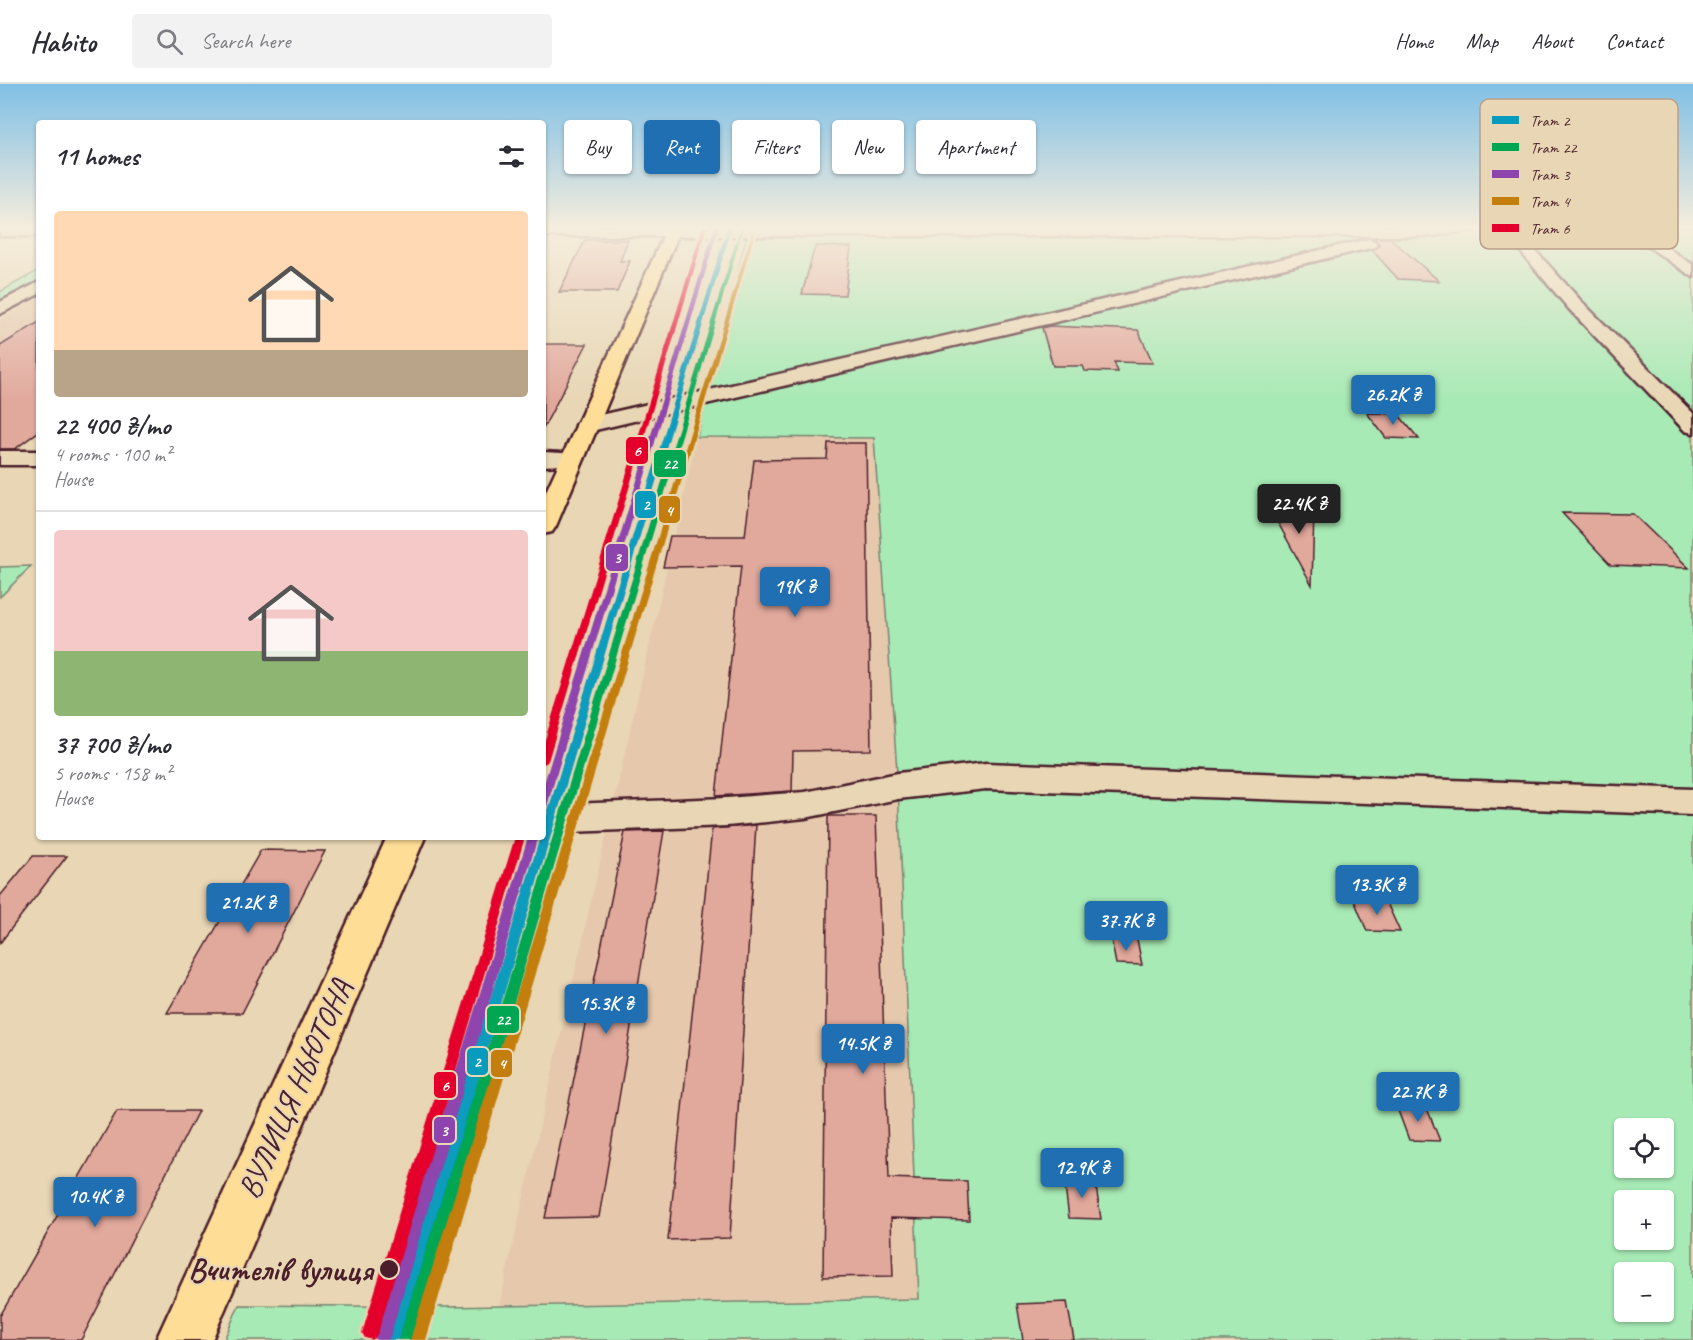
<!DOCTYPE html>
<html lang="en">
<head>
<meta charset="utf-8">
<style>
	:root { --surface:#fff; --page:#f2f2f3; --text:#2b2b33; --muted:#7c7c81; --line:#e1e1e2; --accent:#1f6fb2 }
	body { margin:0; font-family:Caveat,sans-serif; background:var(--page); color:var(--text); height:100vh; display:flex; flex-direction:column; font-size:22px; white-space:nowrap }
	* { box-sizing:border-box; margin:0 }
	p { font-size:20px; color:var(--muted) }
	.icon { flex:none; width:33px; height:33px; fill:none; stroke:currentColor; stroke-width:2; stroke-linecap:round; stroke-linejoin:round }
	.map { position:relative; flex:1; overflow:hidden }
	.sheet { position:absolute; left:36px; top:36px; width:510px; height:720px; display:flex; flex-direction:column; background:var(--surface); border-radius:6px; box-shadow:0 2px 4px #0004 }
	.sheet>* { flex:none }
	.top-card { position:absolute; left:564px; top:36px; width:570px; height:54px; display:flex; gap:12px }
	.tools { position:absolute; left:1614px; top:1034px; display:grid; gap:12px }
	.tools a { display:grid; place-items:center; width:60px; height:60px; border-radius:6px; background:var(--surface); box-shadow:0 2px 4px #0004; font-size:30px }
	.price { position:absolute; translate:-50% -51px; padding:0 14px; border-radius:6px; background:var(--accent); color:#fff; font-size:20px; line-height:39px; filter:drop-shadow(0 2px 3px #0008) }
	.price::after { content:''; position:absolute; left:50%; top:36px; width:18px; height:14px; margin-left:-9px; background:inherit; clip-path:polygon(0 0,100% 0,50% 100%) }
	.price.on { background:#222; color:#fff }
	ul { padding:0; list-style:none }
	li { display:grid; align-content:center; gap:12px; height:318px; padding:0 18px }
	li+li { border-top:2px solid var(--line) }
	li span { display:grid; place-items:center; height:186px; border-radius:6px; color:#555 }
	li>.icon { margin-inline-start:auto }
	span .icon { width:108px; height:108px; fill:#fffc; stroke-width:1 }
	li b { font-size:26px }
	h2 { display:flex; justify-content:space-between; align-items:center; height:72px; padding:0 18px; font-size:26px }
	.pill { padding:0 21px; border-radius:6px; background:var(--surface); box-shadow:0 2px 4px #0004; font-size:21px; line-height:54px }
	.pill.on { background:var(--accent); color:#fff }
	header { display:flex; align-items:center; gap:36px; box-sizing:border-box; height:84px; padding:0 30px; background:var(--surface); border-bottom:2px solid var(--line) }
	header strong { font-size:28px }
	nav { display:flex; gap:33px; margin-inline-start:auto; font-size:21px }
	.search { width:420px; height:54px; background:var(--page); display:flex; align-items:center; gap:15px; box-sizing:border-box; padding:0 21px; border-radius:6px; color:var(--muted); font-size:22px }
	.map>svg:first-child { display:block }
	.built { fill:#e6c8ad }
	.green { fill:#a7eab5; stroke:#788470; stroke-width:1.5; fill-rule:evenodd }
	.building { fill:#e1a89c; stroke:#4a1f2b; stroke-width:1.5 }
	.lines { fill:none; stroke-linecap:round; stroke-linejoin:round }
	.minor-casing { stroke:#4a1f2b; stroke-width:5 }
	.major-casing { stroke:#4a1f2b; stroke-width:5 }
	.minor { fill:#e8d6b4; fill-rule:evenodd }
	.major { fill:#fedd96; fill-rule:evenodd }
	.tram-1-casing { stroke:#e8d6b4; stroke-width:5 }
	.tram-2-casing { stroke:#e8d6b4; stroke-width:5 }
	.tram-3-casing { stroke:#e8d6b4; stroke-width:5 }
	.tram-4-casing { stroke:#e8d6b4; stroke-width:5 }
	.tram-5-casing { stroke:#e8d6b4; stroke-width:5 }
	.tram-1 { fill:#079bbe; fill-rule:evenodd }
	.tram-2 { fill:#00a651; fill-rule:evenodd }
	.tram-3 { fill:#8e44ad; fill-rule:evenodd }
	.tram-4 { fill:#c37e0d; fill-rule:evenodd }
	.tram-5 { fill:#e4002b; fill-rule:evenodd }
	.stop-dot { fill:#4a1f2b; stroke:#e8d6b4; stroke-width:2 }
	.labels { text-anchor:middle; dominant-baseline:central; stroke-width:4.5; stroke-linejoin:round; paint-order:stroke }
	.near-street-label { font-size:32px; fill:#4a1f2b; stroke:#e8d6b4 }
	.near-stop-label { font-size:32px; font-weight:bold; fill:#4a1f2b; stroke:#e8d6b4; text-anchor:end }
	.key { fill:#e8d6b4; stroke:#b99f8b; stroke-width:1.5 }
	.key-label { font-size:16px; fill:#4a1f2b }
	.line-badge { stroke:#e8d6b4; stroke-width:2 }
	.badge-label { font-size:16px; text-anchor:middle; font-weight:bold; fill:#fff }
</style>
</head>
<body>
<header>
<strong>Habito</strong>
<div class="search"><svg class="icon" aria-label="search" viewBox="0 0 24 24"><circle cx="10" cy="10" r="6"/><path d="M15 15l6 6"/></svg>Search here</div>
<nav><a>Home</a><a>Map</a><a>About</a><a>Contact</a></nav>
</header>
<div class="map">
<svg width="1693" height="1256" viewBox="0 0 1693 1256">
	<rect width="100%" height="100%" fill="#e8d6b4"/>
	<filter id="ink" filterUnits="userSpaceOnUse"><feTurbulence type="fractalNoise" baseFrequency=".0167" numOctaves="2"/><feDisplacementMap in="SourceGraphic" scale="12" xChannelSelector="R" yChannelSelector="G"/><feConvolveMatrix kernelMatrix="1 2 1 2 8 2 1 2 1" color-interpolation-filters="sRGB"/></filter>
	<g filter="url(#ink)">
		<path class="built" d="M 39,214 L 39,270 L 0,288 L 0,236 Z
			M 697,353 L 874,353 L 898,702 L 919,1215 L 499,1222 Z"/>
		<path class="green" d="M 749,142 L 1693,142 L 1693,1256 L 224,1256 L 239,1221 L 447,1223 L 919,1215 L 898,702 L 874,354 L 697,353 ZM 1624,1044 L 1664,1044 L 1664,1083 L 1624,1083 ZM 1624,1116 L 1664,1116 L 1664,1155 L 1624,1155 ZM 1624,1188 L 1664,1188 L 1664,1227 L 1624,1227 Z
			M 39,186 L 39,198 L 0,220 L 0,208 Z
			M 31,482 L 0,513 L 0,483 Z"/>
		<path class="building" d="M 1374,154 L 1390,154 L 1439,197 L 1398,195 L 1372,166 L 1379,161 Z
			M 585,156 L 628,156 L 620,177 L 630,177 L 617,208 L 559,208 Z
			M 815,162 L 851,163 L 845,211 L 802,210 Z
			M 39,238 L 39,347 L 15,365 L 0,365 L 0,262 Z
			M 1050,242 L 1138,246 L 1153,279 L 1114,278 L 1118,288 L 1085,287 L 1083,282 L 1053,282 L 1042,244 Z
			M 543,260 L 587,260 L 543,345 Z
			M 1367,329 L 1398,330 L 1419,355 L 1386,354 Z
			M 828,359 L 866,359 L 871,666 L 793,667 L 792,707 L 716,712 L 741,482 L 663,483 L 670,452 L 745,452 L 754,376 L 827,375 Z
			M 1271,426 L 1314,427 L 1312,501 Z
			M 1562,429 L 1633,430 L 1689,484 L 1611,481 Z
			M 828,732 L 876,732 L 889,1094 L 967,1097 L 969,1136 L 891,1134 L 893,1192 L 823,1193 Z
			M 756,741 L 730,1154 L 668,1156 L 712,745 Z
			M 664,747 L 599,1133 L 545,1134 L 625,748 Z
			M 261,766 L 325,767 L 242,929 L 167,929 Z
			M 33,772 L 67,772 L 0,859 L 0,812 Z
			M 1354,816 L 1386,817 L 1400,848 L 1367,847 Z
			M 1111,854 L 1137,855 L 1142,881 L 1116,880 Z
			M 1396,1021 L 1426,1022 L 1440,1057 L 1409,1056 Z
			M 117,1027 L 198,1027 L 81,1256 L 0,1256 L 0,1232 Z
			M 1064,1095 L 1095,1096 L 1101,1135 L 1069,1134 Z
			M 1067,1218 L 1074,1256 L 1023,1256 L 1017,1220 Z"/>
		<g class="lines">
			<g class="minor-casing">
				<path id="minor" d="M 0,142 L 39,142 L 39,152 L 0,152 Z
					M 543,142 L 1479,142 L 1472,146 L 1430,152 L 543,152 Z
					M 1499,142 L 1516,142 L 1519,145 L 1533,164 L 1581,217 L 1693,329 L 1693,349 L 1685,347 L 1569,225 Z
					M 1618,142 L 1635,142 L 1693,181 L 1693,193 Z
					M 1369,155 L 1375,157 L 1377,160 L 1375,163 L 587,348 L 579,346 L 576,341 L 579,336 L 587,334 Z
					M 39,198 L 39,210 L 0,230 L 0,218 Z
					M 0,367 L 39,367 L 39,381 L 0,381 Z
					M 543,368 L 580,370 L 584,375 L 580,380 L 543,382 Z
					M 986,679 L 1693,705 L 1693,731 L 986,705 L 898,715 L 805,734 L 727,742 L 543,749 L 543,721 L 727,714 L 805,708 L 898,689 Z"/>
			</g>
			<g class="major-casing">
				<path id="major" d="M 668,142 L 682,142 L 556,442 L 552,448 L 543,450 L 543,414 Z
					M 387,753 L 425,753 L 212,1256 L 156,1256 Z"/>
			</g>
			<use href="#minor" class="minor"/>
			<use href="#major" class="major"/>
			<g class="tram-1-casing">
				<path id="tram-1" d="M 728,142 L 732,142 L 401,1256 L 385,1256 L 540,753 L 543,753 L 543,743 Z"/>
			</g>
			<g class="tram-2-casing">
				<path id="tram-2" d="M 740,144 L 743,145 L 414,1256 L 398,1256 Z"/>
			</g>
			<g class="tram-3-casing">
				<path id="tram-3" d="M 715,142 L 719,142 L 548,719 L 547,722 L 543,723 L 543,703 Z
					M 528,753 L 538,753 L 390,1253 L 388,1256 L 376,1256 L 374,1253 Z"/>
			</g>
			<g class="tram-4-casing">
				<path id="tram-4" d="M 752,148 L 755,149 L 426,1256 L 410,1256 Z"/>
			</g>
			<g class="tram-5-casing">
				<path id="tram-5" d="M 703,142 L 707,142 L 548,677 L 546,679 L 543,680 L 543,662 Z
					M 515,753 L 525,753 L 378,1249 L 375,1254 L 372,1256 L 365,1254 L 362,1249 Z"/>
			</g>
			<use href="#tram-1" class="tram-1"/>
			<use href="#tram-2" class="tram-2"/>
			<use href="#tram-3" class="tram-3"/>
			<use href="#tram-4" class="tram-4"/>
			<use href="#tram-5" class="tram-5"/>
		</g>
	</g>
	<linearGradient id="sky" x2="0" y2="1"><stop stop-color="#80c0e6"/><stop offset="0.45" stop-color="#f5eddd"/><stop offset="1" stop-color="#f5eddd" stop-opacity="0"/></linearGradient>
	<rect width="1693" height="318" fill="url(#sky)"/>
	<circle class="stop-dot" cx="389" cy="1185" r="10"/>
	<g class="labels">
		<g class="near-street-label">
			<text transform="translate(295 1005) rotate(-66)">ВУЛИЦЯ НЬЮТОНА</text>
		</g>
		<g class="near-stop-label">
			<text x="373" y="1185">Вчителів вулиця</text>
		</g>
	</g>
	<rect x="1480" y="15" width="198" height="150" rx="9" class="key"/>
	<rect x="1492" y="32" width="27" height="8" fill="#079bbe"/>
	<rect x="1492" y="59" width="27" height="8" fill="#00a651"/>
	<rect x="1492" y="86" width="27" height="8" fill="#8e44ad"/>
	<rect x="1492" y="113" width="27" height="8" fill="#c37e0d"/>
	<rect x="1492" y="140" width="27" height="8" fill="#e4002b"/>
	<g class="key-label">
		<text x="1530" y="42">Tram 2</text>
		<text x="1530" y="69">Tram 22</text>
		<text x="1530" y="96">Tram 3</text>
		<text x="1530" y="123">Tram 4</text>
		<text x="1530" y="150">Tram 6</text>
	</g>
	<g class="line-badge">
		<rect x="625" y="352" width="24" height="29" rx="6" fill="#e4002b"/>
		<rect x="653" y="365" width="34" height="29" rx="6" fill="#00a651"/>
		<rect x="634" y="406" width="23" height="29" rx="6" fill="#079bbe"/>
		<rect x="658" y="411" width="23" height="29" rx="6" fill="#c37e0d"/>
		<rect x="605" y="459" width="24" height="29" rx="6" fill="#8e44ad"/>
		<rect x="486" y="921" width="34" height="29" rx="6" fill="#00a651"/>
		<rect x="466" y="963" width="23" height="29" rx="6" fill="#079bbe"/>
		<rect x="490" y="965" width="23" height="29" rx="6" fill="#c37e0d"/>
		<rect x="433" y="987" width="24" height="28" rx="6" fill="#e4002b"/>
		<rect x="433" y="1032" width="23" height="28" rx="6" fill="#8e44ad"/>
	</g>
	<g class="badge-label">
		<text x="637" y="372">6</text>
		<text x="670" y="385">22</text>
		<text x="646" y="426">2</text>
		<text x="669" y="432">4</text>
		<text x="617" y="479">3</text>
		<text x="503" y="941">22</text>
		<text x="477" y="983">2</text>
		<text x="502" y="985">4</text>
		<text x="445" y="1007">6</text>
		<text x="444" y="1052">3</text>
	</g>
</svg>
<div class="tools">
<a><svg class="icon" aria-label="locate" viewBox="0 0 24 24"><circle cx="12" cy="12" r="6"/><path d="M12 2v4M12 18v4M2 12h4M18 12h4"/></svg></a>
<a>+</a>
<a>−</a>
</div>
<b class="price" style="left:1393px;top:342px">26.2K ₴</b>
<b class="price on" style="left:1299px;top:451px">22.4K ₴</b>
<b class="price" style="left:795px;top:534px">19K ₴</b>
<b class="price" style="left:1377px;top:832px">13.3K ₴</b>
<b class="price" style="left:248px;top:850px">21.2K ₴</b>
<b class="price" style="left:1126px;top:868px">37.7K ₴</b>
<b class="price" style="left:606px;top:951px">15.3K ₴</b>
<b class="price" style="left:863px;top:991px">14.5K ₴</b>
<b class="price" style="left:1418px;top:1039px">22.7K ₴</b>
<b class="price" style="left:1082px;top:1115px">12.9K ₴</b>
<b class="price" style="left:95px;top:1144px">10.4K ₴</b>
<div class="top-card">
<a class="pill">Buy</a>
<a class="pill on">Rent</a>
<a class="pill">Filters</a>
<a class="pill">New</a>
<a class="pill">Apartment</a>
</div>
<section class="sheet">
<h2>11 homes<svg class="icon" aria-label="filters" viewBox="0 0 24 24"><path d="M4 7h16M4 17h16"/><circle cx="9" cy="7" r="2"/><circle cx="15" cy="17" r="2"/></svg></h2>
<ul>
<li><span style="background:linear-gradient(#ffd9b3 75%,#b9a48a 0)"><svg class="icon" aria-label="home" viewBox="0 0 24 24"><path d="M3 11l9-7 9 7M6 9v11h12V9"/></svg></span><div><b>22 400 ₴/mo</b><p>4 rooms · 100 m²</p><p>House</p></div></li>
<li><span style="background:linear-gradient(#f6c9c9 65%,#8fb573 0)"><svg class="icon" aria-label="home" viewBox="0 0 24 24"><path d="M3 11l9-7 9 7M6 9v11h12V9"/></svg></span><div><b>37 700 ₴/mo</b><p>5 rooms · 158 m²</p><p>House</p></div></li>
</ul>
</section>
</div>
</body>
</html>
